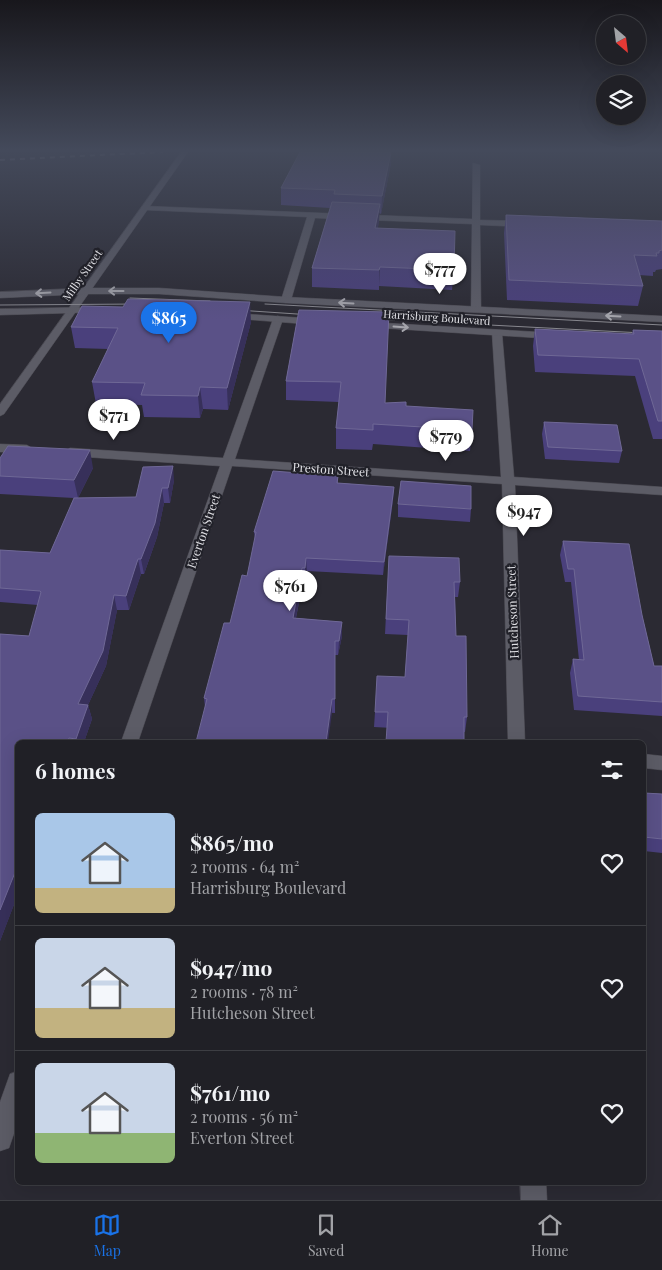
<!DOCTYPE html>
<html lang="en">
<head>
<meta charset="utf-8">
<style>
	:root { --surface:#202026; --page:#28282e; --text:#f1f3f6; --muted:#a2a3a7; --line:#3d3e43; --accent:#1a73e8 }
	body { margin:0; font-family:"Playfair Display",serif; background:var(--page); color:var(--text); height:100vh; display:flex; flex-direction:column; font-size:19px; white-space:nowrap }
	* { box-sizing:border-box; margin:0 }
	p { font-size:16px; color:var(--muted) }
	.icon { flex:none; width:28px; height:28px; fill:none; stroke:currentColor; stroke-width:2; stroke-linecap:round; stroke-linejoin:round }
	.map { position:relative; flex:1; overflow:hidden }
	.side { position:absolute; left:15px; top:740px; width:631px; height:445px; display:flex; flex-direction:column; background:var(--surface); border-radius:8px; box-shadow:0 5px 20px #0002,0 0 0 1px var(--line) }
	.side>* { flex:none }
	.needle { width:32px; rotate:152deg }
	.buttons { position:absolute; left:596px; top:15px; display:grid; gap:10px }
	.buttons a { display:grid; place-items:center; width:50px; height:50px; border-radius:50%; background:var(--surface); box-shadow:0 5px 20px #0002,0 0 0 1px var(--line); font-size:25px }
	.price { position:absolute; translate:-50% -42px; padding:0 11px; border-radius:18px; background:#fff; color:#222; font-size:16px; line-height:32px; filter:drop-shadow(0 1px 2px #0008) }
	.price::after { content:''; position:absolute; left:50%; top:30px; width:15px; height:11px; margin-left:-8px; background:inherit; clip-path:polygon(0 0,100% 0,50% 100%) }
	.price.selected { background:var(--accent); color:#fff }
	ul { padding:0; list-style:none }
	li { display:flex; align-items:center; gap:15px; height:125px; padding:0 20px }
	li+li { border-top:1px solid var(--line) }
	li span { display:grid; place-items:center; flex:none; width:140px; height:100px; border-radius:8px; color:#555 }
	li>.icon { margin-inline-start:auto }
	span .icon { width:60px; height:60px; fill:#fffc; stroke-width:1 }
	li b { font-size:21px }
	h2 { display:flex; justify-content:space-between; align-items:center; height:60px; padding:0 20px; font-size:21px }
	.tabs { display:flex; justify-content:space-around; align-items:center; height:70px; border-top:1px solid var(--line); background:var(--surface); font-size:14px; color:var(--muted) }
	.tabs a { display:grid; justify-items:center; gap:2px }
	.tabs .selected { color:var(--accent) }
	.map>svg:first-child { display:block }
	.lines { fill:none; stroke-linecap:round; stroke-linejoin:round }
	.minor-casing { stroke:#494850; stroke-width:1 }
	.tertiary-casing { stroke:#494850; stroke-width:1 }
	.secondary-casing { stroke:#494850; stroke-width:1 }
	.minor { fill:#5c5c66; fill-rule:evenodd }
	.tertiary { fill:#5c5c66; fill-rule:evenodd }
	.secondary { fill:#5c5c66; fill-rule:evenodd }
	.tram { stroke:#87878e; stroke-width:1 }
	.rail { stroke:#87878e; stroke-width:2; stroke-dasharray:5 5; stroke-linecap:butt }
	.wall { fill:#4a407c }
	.shaded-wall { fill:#37305a }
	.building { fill:#5a5187; stroke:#6f6896 }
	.oneway { stroke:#a5a5ac }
	.labels { text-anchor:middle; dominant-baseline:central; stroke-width:4.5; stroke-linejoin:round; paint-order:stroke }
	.far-street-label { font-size:11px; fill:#e0e0e5; stroke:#212129 }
	.street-label { font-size:12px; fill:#e0e0e5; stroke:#212129 }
</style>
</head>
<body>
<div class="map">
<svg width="662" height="1200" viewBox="0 0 662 1200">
	<rect width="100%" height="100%" fill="#2b2a33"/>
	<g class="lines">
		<g class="minor-casing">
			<path id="minor" d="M 473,163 L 480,165 L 480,220 L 526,221 L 530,224 L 526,227 L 480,225 L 481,309 L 476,312 L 471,309 L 472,224 L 315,218 L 291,300 L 286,303 L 281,300 L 307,217 L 145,210 L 141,208 L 145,206 L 472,219 Z
				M 278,316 L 283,319 L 235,459 L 501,477 L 492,333 L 497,330 L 502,333 L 514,477 L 662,487 L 662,495 L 515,485 L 525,742 L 508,742 L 502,484 L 232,466 L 138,742 L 121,742 L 220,466 L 70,456 L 64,452 L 70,448 L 223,458 L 273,319 Z
				M 0,444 L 27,445 L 33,449 L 27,453 L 0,452 Z
				M 644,754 L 662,756 L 662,770 L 644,768 Z
				M 18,1071 L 18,1122 L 9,1148 L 0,1151 L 0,1102 L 10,1074 Z
				M 520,1182 L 546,1182 L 547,1200 L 521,1200 Z"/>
		</g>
		<g class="tertiary-casing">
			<path id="tertiary" d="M 181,152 L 188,152 L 4,414 L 0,416 L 0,404 Z"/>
		</g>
		<g class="secondary-casing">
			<path id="secondary" d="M 86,288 L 159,288 L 286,297 L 662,316 L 662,322 L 286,303 L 159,294 L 86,294 L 0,298 L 0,292 Z
				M 101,307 L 105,308 L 105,312 L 0,315 L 0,309 Z
				M 231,313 L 318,319 L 323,322 L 318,325 L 227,318 L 226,316 Z
				M 368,322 L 555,333 L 560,336 L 555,339 L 364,327 L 363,325 Z"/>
		</g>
		<use href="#minor" class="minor"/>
		<use href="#tertiary" class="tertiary"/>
		<use href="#secondary" class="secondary"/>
		<path class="tram" d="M 130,298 L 210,301
			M 265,304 L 662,325
			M 0,305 L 140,304
			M 237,310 L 312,315
			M 374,319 L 662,334"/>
		<path class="rail" d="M 0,160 L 163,152"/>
	</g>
	<path class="wall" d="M 300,152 L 391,152 L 391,163 L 381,214 L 379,213 L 378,228 L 454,270 L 452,290 L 379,286 L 379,290 L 312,287 L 312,268 L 330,208 L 281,205 L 281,188 Z
		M 506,215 L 662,221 L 662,269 L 656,270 L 655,272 L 653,272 L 653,276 L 639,275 L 643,286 L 638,306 L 507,300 L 504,233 Z
		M 299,310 L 385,403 L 406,406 L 472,430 L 470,451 L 373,444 L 372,450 L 336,449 L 336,428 L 339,402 L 286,400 L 286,381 Z
		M 251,322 L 228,410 L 203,409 L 200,418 L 144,417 L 142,405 L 96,404 L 92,382 L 108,349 L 75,348 L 71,327 Z
		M 535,329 L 632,334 L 633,330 L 662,331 L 662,439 L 653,439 L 635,376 L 535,372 L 533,346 Z
		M 544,422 L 622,451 L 619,463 L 545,459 L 542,434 Z
		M 0,458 L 93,468 L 78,498 L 136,497 L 174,480 L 170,503 L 164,503 L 157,537 L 144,574 L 141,574 L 129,610 L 117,610 L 106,666 L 88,705 L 92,719 L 84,742 L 18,742 L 18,894 L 0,941 L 0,634 L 29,636 L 38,605 L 0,602 L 0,550 L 50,553 L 74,498 L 0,494 Z
		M 338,476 L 338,483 L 394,487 L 393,500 L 383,575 L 307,571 L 305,582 L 303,582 L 296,618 L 342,622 L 342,636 L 338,655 L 335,655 L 335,713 L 205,707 L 204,698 L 230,623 L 247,576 L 255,539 L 254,532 Z
		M 398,504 L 471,509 L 470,522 L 398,517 Z
		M 563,541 L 642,615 L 654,666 L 662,666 L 662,716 L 574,710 L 570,673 L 573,659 L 579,660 L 571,582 L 565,582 L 560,555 Z
		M 389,556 L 460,582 L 458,597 L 455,597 L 456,636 L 467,717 L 465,732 L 374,727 L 375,712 L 405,677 L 408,635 L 385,634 Z
		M 644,793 L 662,794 L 662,853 L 644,851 Z"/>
	<path class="shaded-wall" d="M 391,152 L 391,163 L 381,214 L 382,196 Z
		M 380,204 L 379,222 L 374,247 L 375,228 Z
		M 380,267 L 379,286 L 379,290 L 379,270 Z
		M 250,302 L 251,322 L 228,410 L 227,388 Z
		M 200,387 L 203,409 L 200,418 L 198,396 Z
		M 90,450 L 93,468 L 78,498 L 74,480 Z
		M 173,466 L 174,480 L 170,503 L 168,488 Z
		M 394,487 L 393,500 L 383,575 L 384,562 Z
		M 162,488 L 164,503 L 157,537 L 144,574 L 141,559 Z
		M 306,558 L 307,571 L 305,582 L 305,568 Z
		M 138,559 L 141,574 L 129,610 L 126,596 Z
		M 302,568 L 303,582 L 293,632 L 293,618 Z
		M 114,595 L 117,610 L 106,666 L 88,705 L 92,719 L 84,742 L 77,742 L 76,739 L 78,704 Z
		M 342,622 L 342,636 L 338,655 L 339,641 Z
		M 332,699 L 332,713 L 328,742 L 326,742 Z
		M 18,865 L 18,894 L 0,941 L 0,910 Z"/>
	<path class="building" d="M 300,152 L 391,152 L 382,196 L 334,194 L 335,190 L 281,188 Z
		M 332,202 L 380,204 L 375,228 L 455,231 L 454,270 L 380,267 L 379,270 L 312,268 Z
		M 506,215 L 662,221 L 662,250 L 659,251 L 659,253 L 656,253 L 657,256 L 634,255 L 643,286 L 509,280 Z
		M 128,299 L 250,302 L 227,388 L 200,387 L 198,396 L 141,395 L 145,383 L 92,382 L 118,328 L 71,327 L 82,306 L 123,307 Z
		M 299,310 L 389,312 L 385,403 L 406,402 L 406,406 L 473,410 L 472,430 L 373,424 L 373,430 L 336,428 L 341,382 L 286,381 Z
		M 535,329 L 634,334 L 633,330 L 662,331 L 662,421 L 658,421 L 639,359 L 538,355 Z
		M 544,422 L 617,425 L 622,451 L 548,447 Z
		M 8,446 L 90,450 L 74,480 L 0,476 L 0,458 Z
		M 173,466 L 168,488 L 162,488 L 155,523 L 141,559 L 138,559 L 126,596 L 114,595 L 103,651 L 78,704 L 88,705 L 76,739 L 69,738 L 67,742 L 18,742 L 18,865 L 0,910 L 0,634 L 29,636 L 41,592 L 40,591 L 0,588 L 0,550 L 50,553 L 74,498 L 136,497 L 143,467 Z
		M 273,471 L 338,476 L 337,483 L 394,487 L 384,562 L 306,558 L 305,568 L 302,568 L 293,618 L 342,622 L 339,641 L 335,641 L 335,699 L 332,699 L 326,742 L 196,742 L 207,699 L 204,698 L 224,623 L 230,623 L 242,575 L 247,576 L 256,532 L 254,532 Z
		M 401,481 L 471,486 L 471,509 L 398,504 Z
		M 563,541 L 629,544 L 642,615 L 654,666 L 662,666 L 662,702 L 578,696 L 573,659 L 584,660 L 574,569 L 568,569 Z
		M 389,556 L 459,558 L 460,582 L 454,582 L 456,636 L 466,636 L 467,717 L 464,717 L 464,742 L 386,742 L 388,712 L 375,712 L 377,676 L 405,677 L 409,620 L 386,619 Z
		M 644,793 L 662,794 L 662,839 L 644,837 Z"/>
	<defs><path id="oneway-shaft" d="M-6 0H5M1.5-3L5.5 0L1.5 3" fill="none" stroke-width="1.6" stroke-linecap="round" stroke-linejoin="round" transform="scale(1.25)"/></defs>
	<g class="oneway">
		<use href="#oneway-shaft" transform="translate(116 291) rotate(-180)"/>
		<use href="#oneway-shaft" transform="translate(43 293) rotate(177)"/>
		<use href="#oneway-shaft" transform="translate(346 303) rotate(-177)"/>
		<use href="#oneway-shaft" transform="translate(613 316) rotate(-177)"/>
		<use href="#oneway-shaft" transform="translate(401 327) rotate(4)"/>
	</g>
	<linearGradient id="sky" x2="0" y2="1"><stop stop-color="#18171c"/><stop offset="0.47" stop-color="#444a5b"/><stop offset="1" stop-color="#444a5b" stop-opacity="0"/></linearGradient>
	<rect width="662" height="320" fill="url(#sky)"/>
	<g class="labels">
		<g class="far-street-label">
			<text transform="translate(82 275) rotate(-55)">Milby Street</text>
			<text transform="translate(437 317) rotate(4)">Harrisburg Boulevard</text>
		</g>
		<g class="street-label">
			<text transform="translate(331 469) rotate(4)">Preston Street</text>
			<text transform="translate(203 531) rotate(-71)">Everton Street</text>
			<text transform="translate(512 612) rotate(-92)">Hutcheson Street</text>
		</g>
	</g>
</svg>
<div class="buttons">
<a><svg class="needle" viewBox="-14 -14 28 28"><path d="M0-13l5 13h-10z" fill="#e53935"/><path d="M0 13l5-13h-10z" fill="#a2a3a7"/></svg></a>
<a><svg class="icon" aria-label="layers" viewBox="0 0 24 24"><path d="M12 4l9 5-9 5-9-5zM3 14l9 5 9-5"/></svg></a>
</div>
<b class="price" style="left:440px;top:295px">$777</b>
<b class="price selected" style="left:169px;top:344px">$865</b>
<b class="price" style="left:114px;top:441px">$771</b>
<b class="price" style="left:446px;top:462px">$779</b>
<b class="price" style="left:524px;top:537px">$947</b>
<b class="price" style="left:290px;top:612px">$761</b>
<section class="side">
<h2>6 homes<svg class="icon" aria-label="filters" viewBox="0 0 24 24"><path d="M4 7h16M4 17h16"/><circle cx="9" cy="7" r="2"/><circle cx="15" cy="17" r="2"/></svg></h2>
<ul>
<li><span style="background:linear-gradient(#a9c7e8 75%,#c2b280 0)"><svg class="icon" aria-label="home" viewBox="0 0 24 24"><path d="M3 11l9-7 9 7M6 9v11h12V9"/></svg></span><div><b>$865/mo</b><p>2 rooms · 64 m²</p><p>Harrisburg Boulevard</p></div><svg class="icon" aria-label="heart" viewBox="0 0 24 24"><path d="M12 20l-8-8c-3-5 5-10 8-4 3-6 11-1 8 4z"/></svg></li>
<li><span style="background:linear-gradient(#c9d6e8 70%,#c2b280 0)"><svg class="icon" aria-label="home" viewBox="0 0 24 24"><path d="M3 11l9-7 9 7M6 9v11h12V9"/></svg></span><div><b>$947/mo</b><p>2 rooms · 78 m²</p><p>Hutcheson Street</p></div><svg class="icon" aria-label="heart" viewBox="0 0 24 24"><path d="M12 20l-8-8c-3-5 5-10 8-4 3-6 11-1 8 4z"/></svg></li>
<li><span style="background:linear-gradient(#c9d6e8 70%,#8fb573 0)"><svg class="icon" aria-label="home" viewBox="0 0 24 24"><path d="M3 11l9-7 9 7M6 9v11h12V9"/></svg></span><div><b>$761/mo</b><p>2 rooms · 56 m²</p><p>Everton Street</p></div><svg class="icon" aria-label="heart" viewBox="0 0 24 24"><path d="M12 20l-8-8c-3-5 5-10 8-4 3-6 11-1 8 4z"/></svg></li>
</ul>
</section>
</div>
<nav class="tabs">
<a class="selected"><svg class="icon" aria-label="map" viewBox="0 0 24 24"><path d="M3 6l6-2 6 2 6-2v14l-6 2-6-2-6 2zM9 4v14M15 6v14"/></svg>Map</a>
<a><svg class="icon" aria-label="saved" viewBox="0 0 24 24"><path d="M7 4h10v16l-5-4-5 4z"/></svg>Saved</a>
<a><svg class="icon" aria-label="home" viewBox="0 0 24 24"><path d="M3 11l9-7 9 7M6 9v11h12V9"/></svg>Home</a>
</nav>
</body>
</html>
